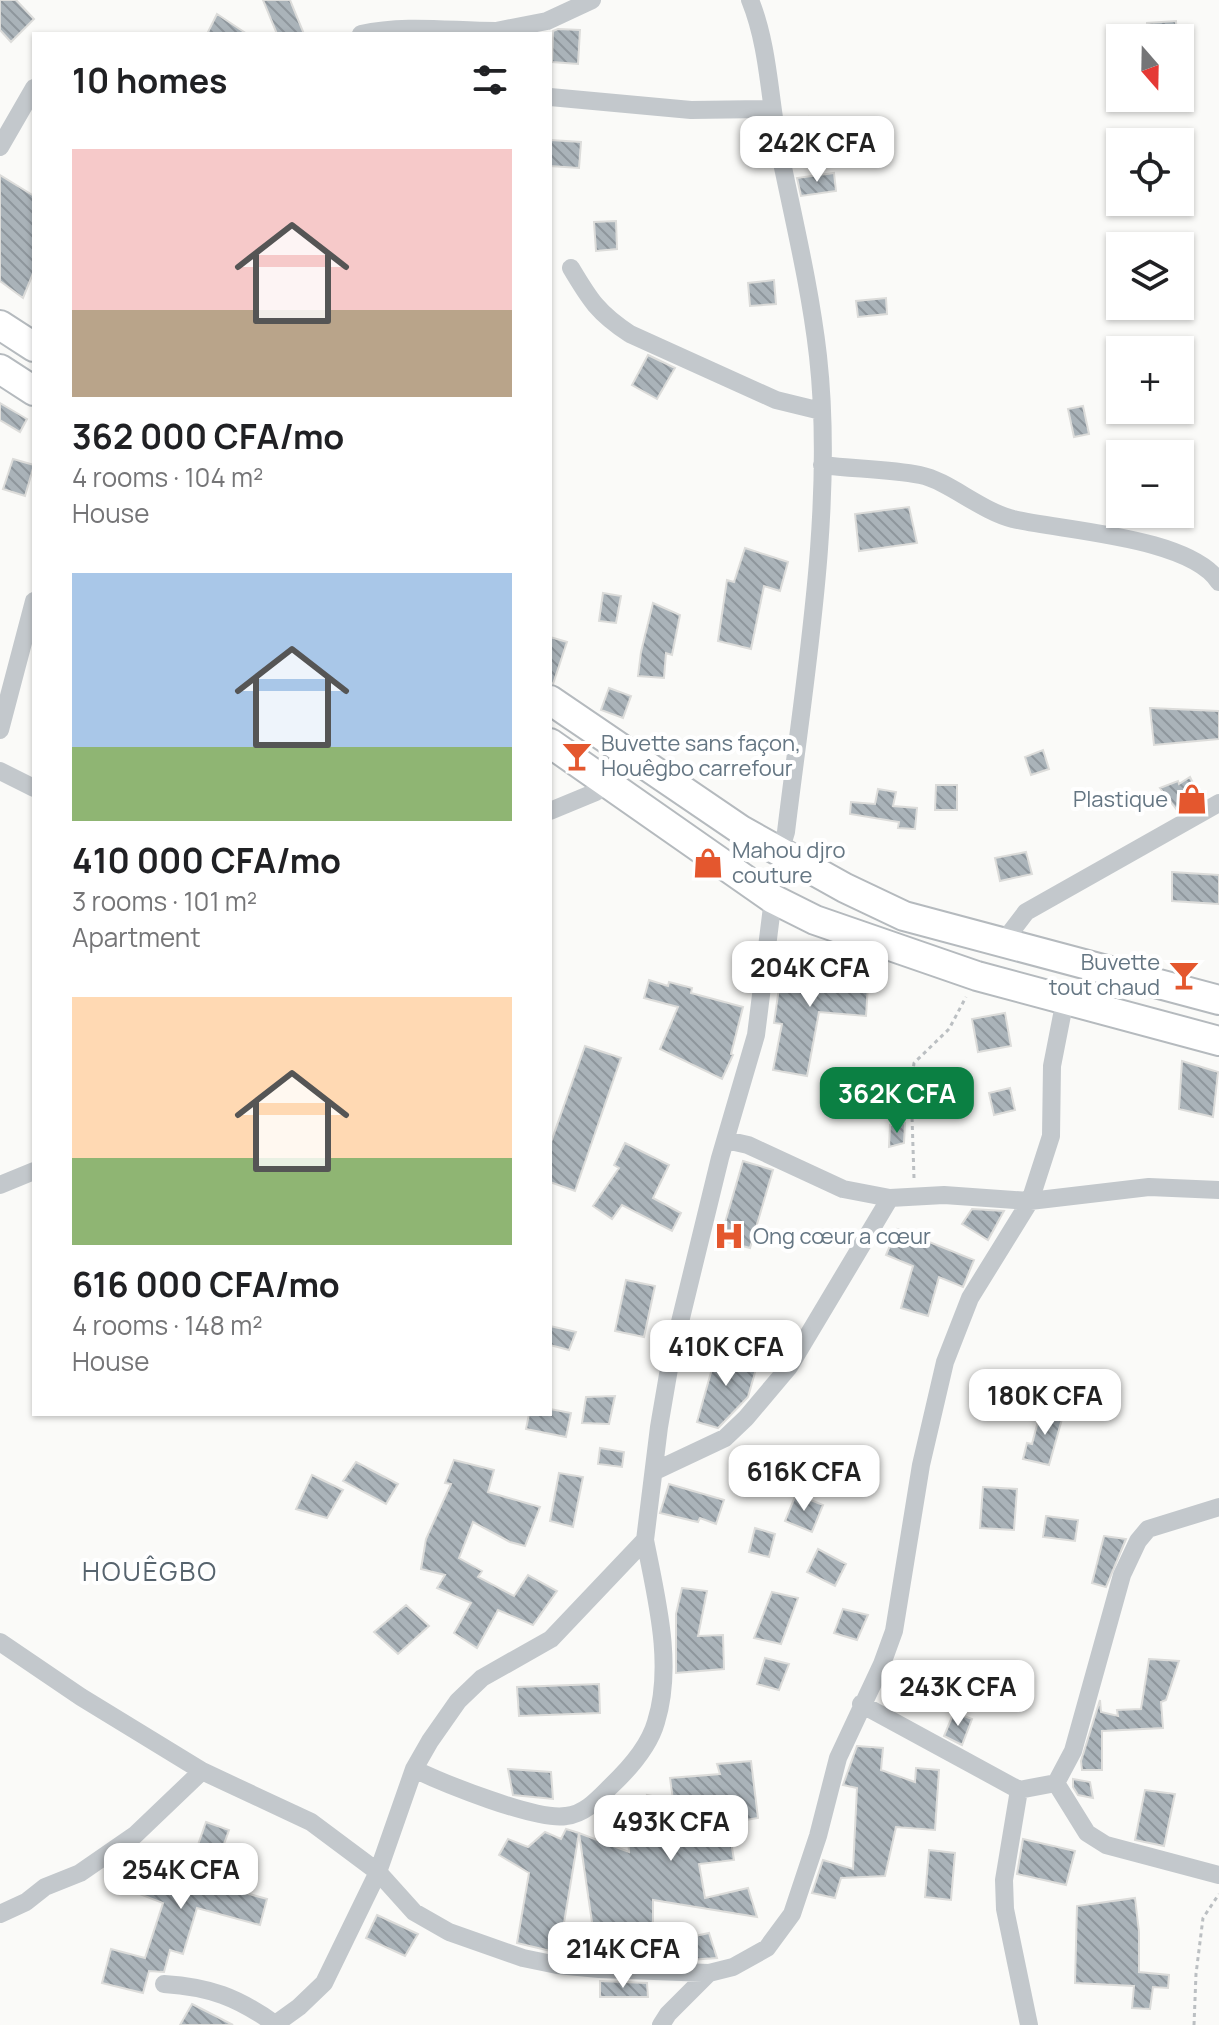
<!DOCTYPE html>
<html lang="en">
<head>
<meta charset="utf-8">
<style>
	:root { --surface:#fff; --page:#f2f2f2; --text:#202124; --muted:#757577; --accent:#0b8043 }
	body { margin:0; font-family:Manrope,sans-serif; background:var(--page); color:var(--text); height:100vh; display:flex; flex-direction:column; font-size:30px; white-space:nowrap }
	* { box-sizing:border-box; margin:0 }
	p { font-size:26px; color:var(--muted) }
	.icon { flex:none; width:44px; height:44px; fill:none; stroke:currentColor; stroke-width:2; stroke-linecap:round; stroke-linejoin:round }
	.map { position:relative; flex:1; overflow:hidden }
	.drawer { position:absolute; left:32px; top:32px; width:520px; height:1384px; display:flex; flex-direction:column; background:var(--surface); border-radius:0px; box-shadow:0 2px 6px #0004 }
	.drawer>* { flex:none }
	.needle { width:52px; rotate:160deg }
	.controls { position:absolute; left:1106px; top:24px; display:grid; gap:16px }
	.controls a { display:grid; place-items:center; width:88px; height:88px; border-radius:0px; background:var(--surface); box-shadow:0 2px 6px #0004; font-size:40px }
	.price { position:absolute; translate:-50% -68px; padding:0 18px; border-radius:16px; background:#fff; color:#222; font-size:26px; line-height:52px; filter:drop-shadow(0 2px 4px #0008) }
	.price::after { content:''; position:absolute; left:50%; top:48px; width:24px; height:18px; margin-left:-12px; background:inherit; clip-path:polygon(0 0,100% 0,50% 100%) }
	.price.active { background:var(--accent); color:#fff }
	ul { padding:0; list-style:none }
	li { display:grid; align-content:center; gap:16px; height:424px; padding:0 40px }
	li span { display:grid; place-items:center; height:248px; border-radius:0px; color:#555 }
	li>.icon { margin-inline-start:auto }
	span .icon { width:144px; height:144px; fill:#fffc; stroke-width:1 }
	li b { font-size:34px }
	h2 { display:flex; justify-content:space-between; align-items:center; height:96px; padding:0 40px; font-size:34px }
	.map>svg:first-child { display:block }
	.building { fill:url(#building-back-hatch); stroke:#dcdcda; stroke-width:2 }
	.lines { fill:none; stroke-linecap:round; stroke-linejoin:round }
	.primary-casing { stroke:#b5babe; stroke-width:32 }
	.path { stroke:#bbbfc2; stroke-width:3; stroke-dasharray:4 4; stroke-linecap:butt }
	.street { stroke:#c3c8cc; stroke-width:18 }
	.primary { stroke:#fff; stroke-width:28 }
	.labels { text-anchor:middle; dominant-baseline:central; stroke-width:8; stroke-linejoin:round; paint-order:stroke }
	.poi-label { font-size:22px; fill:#657683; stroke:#fff; text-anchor:start }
	.quarter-label { font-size:26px; letter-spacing:2px; fill:#57646e; stroke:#fff }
</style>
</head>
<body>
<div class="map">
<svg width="1219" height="2025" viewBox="0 0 1219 2025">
	<defs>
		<pattern id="building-back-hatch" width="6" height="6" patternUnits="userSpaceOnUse" patternTransform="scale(2)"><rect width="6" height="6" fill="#aab3b9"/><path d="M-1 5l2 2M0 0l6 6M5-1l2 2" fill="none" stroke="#8e969c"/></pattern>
	</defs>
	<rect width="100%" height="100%" fill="#fafaf8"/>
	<path class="building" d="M 0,0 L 16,0 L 34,19 L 11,42 L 0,30 Z
		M 263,0 L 290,0 L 304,34 L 277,34 Z
		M 217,14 L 247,34 L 207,34 Z
		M 1176,21 L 1177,38 L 1148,38 L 1147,23 Z
		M 558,29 L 580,30 L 578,64 L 552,62 L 553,31 Z
		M 809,117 L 824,125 L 807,156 L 792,148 Z
		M 550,140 L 581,142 L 579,168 L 550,166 Z
		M 834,173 L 836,191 L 801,196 L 797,178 Z
		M 0,175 L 34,196 L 34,271 L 23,298 L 0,281 Z
		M 616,221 L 617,249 L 596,251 L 594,222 Z
		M 774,280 L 776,304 L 750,306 L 748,283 Z
		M 886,298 L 887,314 L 858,317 L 856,301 Z
		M 648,355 L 675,368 L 657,399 L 632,385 Z
		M 0,403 L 27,419 L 20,432 L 0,420 Z
		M 1083,406 L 1089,434 L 1074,437 L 1068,409 Z
		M 13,459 L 34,465 L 25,496 L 3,489 Z
		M 909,507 L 917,543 L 859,551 L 855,514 Z
		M 745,548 L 788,562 L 780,591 L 764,586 L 751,649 L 718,641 L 727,580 L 734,582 Z
		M 603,593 L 621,596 L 616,623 L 599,621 Z
		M 653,603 L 680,615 L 672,655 L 666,653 L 664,678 L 638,676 L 641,652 Z
		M 550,637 L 567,642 L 553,684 L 550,683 Z
		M 609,688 L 631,696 L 623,718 L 601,710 Z
		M 1150,708 L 1219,711 L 1219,739 L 1154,745 Z
		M 1043,750 L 1049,769 L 1031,775 L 1025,757 Z
		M 1190,777 L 1200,798 L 1177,810 L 1160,788 L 1178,781 L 1179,784 Z
		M 936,785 L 957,785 L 957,810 L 935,810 Z
		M 878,789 L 896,792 L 893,806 L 917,808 L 915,829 L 898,828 L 899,822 L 850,814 L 851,802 L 875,804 Z
		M 1026,852 L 1032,874 L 1000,881 L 995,858 Z
		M 1172,872 L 1219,875 L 1219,904 L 1172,901 Z
		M 783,959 L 813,963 L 814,960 L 834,961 L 833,982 L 868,986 L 866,1016 L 819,1012 L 807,1076 L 773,1070 L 782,1024 L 774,1023 Z
		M 649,980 L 668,986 L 669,982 L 692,988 L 691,993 L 743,1007 L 731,1054 L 733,1055 L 722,1079 L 660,1049 L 678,1007 L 644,998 Z
		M 1005,1013 L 1011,1046 L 978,1052 L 972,1019 Z
		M 585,1046 L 621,1058 L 575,1191 L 550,1182 L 550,1145 Z
		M 1182,1061 L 1218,1072 L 1213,1117 L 1179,1109 Z
		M 1010,1088 L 1015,1110 L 994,1115 L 989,1093 Z
		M 885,1094 L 887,1113 L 849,1117 L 847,1097 Z
		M 905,1123 L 904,1143 L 889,1147 L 890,1125 Z
		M 625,1143 L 669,1165 L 653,1198 L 681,1213 L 672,1231 L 622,1205 L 612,1219 L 593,1206 L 619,1168 L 614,1165 Z
		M 743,1161 L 773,1170 L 750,1248 L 720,1240 Z
		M 972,1209 L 1004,1211 L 988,1240 L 962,1224 Z
		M 897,1229 L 974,1260 L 963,1287 L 939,1277 L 928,1316 L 901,1308 L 913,1266 L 886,1255 Z
		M 626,1280 L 655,1286 L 644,1337 L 615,1331 Z
		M 550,1326 L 576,1332 L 569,1350 L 550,1345 Z
		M 717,1351 L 758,1362 L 748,1397 L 718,1428 L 697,1422 Z
		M 615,1396 L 609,1424 L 582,1423 L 586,1397 Z
		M 1042,1406 L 1064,1412 L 1049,1465 L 1023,1459 L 1027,1443 L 1032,1444 Z
		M 550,1409 L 571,1413 L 566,1437 L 526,1429 L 529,1414 L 550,1414 Z
		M 600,1448 L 624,1452 L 622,1467 L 598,1464 Z
		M 454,1460 L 494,1470 L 488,1492 L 540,1507 L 525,1546 L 510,1542 L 473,1522 L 459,1558 L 482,1571 L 478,1577 L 514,1596 L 528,1575 L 557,1591 L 533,1625 L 498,1610 L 477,1648 L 454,1633 L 471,1603 L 437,1588 L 445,1575 L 421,1569 L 426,1539 L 451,1484 L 445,1483 Z
		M 356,1462 L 398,1484 L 386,1504 L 343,1481 Z
		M 559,1473 L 583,1477 L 573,1527 L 550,1521 Z
		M 312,1475 L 343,1490 L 327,1518 L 296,1509 Z
		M 669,1484 L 724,1500 L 716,1524 L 700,1518 L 698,1522 L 660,1513 Z
		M 983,1487 L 1017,1489 L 1014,1530 L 980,1528 Z
		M 796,1494 L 823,1505 L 812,1532 L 785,1521 Z
		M 1046,1516 L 1078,1520 L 1075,1541 L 1043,1537 Z
		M 755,1528 L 775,1534 L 769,1557 L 749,1552 Z
		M 1104,1536 L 1126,1539 L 1106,1587 L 1092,1583 Z
		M 818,1549 L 846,1564 L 835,1586 L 807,1572 Z
		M 682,1588 L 707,1591 L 698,1636 L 723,1635 L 724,1669 L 676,1673 L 676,1614 Z
		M 772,1592 L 798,1598 L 781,1644 L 754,1638 Z
		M 406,1605 L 429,1626 L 398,1654 L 374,1632 Z
		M 843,1609 L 868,1615 L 857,1640 L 834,1633 Z
		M 765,1658 L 789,1664 L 779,1690 L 757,1684 Z
		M 1149,1659 L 1179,1661 L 1166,1700 L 1161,1702 L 1163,1728 L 1102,1731 L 1102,1770 L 1082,1770 L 1081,1761 L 1100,1700 L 1101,1712 L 1118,1716 L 1117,1710 L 1141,1709 Z
		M 599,1684 L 600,1713 L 519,1716 L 517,1687 Z
		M 954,1712 L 972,1719 L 962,1745 L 944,1736 Z
		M 857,1746 L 883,1748 L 881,1770 L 915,1782 L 916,1768 L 939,1770 L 935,1830 L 896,1827 L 885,1876 L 841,1878 L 835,1898 L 812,1893 L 823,1860 L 853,1869 L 857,1788 L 843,1785 Z
		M 751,1761 L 758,1818 L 728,1823 L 734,1860 L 699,1864 L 705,1898 L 748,1888 L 757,1917 L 653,1900 L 653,1945 L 709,1933 L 717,1958 L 688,1960 L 621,1958 L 621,1930 L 594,1936 L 579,1833 L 629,1852 L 627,1827 L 651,1826 L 647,1795 L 673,1800 L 670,1778 L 720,1774 L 717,1764 Z
		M 508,1769 L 551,1772 L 553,1799 L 513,1795 Z
		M 1073,1779 L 1090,1782 L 1093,1798 L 1078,1795 L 1073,1787 Z
		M 1145,1790 L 1175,1794 L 1164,1846 L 1135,1840 Z
		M 206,1822 L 229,1830 L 210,1883 L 267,1899 L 260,1925 L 197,1908 L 183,1954 L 170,1950 L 164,1972 L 149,1971 L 143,1993 L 102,1983 L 111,1949 L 145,1958 L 163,1903 L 124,1888 L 132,1868 L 164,1880 L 167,1872 L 186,1879 Z
		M 566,1829 L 579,1833 L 559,1953 L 517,1943 L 529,1873 L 499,1855 L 508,1839 L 528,1847 L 545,1832 L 561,1839 Z
		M 1023,1839 L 1075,1851 L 1066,1885 L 1017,1874 Z
		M 929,1850 L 955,1853 L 951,1900 L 925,1897 Z
		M 1135,1898 L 1139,1932 L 1139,1972 L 1169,1975 L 1168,1988 L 1153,1987 L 1150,2009 L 1132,2008 L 1134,1986 L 1075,1983 L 1077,1906 Z
		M 377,1915 L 418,1934 L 405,1956 L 366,1938 Z
		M 600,1981 L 647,1983 L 648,1997 L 600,1997 Z
		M 192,2004 L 233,2025 L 180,2025 Z"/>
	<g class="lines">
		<g class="primary-casing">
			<path id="primary" d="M 0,325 L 34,347
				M 0,369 L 34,391
				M 550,700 L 741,830 L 845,888 L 904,916 L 1219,1000
				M 550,743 L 773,899 L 815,920 L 977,976 L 1219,1041"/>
		</g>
		<path class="path" d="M 914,1178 L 911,1086 L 914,1063 L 949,1029 L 966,997
			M 1194,2025 L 1196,1974 L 1203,1918 L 1219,1894"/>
		<path class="street" d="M 750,0 C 769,47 769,98 779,148 C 793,217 810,286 818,356 C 835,508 804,681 786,832 L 780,852
			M 496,31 L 547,21 L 592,0
			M 361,34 C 406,24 451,31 496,31 L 496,34
			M 550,97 L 691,110 L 771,109
			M 0,147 L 34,88
			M 571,268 C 590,300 598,313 630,334 L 776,400 L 821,411
			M 822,465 C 854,469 888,469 920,475 C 949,481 979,510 1013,519 C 1064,531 1190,537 1219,582
			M 0,730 L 34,601
			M 0,771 L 34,788
			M 550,811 L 596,792 L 607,781
			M 1004,941 L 1026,912 L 1219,803
			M 726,1140 L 748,1145 L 843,1189 L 890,1198 L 944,1195 L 1030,1201 L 1149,1187 L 1219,1190
			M 0,1185 L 34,1171
			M 655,1471 L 725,1438 L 746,1418 L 789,1367 L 890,1198
			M 0,1642 L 81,1697 L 202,1771 L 311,1822 L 378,1872 L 414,1912 L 449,1932 L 523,1958 L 557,1965 L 599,1969 L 709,1973 L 733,1967 L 767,1948 L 792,1914 L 818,1836 L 838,1758 L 882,1664 L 894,1631 L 921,1465 L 945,1362 L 970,1298 L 1030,1201 L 1051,1136 L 1052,1066 L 1062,1015 L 1068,1001
			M 861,1704 L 1019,1790 L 1056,1783
			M 414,1769 C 443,1783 536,1821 566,1816 C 585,1814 598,1799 611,1786 C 629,1769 649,1747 656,1722 C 674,1664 656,1597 645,1540
			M 1056,1783 L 1073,1751 L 1122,1575 L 1138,1541 L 1148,1529 L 1219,1507
			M 1056,1783 L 1087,1833 L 1106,1845 L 1219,1875
			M 1019,1790 L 1004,1880 L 1005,1909 L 1029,2025
			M 0,1914 L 26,1902 L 45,1887 L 80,1873 L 135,1835 L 202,1771
			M 164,1984 C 210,1987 237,1997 275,2024
			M 274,2025 L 299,2007 L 324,1983 L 378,1872 L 414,1769 L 430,1741 L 458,1701 L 482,1678 L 551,1639 L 645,1540 L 659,1427 L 670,1363 L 720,1158 L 756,1035 L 773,899
			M 661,2025 L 668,2014 L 709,1973"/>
		<use href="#primary" class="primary"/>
	</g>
	<defs>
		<g id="bar-bare" transform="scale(2.4)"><path d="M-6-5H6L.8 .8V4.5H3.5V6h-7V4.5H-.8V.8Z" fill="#e4572e" stroke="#fff" stroke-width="2.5" paint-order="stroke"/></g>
		<g id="shop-bare" transform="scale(2.4)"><path d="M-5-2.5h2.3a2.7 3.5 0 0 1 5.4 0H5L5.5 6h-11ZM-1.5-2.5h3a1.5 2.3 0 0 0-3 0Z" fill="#e4572e" stroke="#fff" stroke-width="2.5" paint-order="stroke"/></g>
		<g id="hospital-bare" transform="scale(2.4)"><path d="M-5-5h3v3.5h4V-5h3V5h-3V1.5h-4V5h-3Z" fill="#e4572e" stroke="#fff" stroke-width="2.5" paint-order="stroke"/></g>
	</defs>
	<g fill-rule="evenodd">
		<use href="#bar-bare" x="577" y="756"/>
		<use href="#shop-bare" x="1192" y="799"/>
		<use href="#shop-bare" x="708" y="863"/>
		<use href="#bar-bare" x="1184" y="975"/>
		<use href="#hospital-bare" x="729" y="1236"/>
	</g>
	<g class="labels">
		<g class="poi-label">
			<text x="601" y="743">Buvette sans façon,<tspan x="601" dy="25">Houêgbo carrefour</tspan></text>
			<text x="1168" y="799" text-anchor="end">Plastique</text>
			<text x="732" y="850">Mahou djro<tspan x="732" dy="25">couture</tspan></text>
			<text x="1160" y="962" text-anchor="end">Buvette<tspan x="1160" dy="25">tout chaud</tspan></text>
			<text x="753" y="1236">Ong cœur a cœur</text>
		</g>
		<g class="quarter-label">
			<text x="150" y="1571">HOUÊGBO</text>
		</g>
	</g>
</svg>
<div class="controls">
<a><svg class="needle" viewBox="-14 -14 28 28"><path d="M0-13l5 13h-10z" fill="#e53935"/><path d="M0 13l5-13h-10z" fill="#757577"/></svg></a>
<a><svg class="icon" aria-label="locate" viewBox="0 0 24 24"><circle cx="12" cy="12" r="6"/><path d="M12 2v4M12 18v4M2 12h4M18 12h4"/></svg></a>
<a><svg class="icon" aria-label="layers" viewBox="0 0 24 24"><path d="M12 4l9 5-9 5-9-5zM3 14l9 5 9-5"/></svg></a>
<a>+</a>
<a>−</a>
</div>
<b class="price" style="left:817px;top:184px">242K CFA</b>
<b class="price" style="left:810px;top:1009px">204K CFA</b>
<b class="price active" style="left:897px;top:1135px">362K CFA</b>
<b class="price" style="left:726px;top:1388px">410K CFA</b>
<b class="price" style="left:1045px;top:1437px">180K CFA</b>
<b class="price" style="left:804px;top:1513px">616K CFA</b>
<b class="price" style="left:958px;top:1728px">243K CFA</b>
<b class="price" style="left:671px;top:1863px">493K CFA</b>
<b class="price" style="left:181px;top:1911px">254K CFA</b>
<b class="price" style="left:623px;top:1990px">214K CFA</b>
<section class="drawer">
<h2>10 homes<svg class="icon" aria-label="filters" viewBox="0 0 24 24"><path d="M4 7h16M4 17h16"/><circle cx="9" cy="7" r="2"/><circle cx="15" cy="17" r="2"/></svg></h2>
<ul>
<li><span style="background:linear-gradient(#f6c9c9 65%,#b9a48a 0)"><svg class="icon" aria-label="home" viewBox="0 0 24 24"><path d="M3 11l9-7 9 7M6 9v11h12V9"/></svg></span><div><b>362 000 CFA/mo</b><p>4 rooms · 104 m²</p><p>House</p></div></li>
<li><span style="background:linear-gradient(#a9c7e8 70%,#8fb573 0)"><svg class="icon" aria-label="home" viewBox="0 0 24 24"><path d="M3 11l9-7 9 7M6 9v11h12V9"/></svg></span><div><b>410 000 CFA/mo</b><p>3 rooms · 101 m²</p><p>Apartment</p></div></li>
<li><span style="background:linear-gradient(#ffd9b3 65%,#8fb573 0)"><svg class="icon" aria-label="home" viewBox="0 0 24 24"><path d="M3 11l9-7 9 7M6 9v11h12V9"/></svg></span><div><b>616 000 CFA/mo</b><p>4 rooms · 148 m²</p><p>House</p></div></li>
</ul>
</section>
</div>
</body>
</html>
